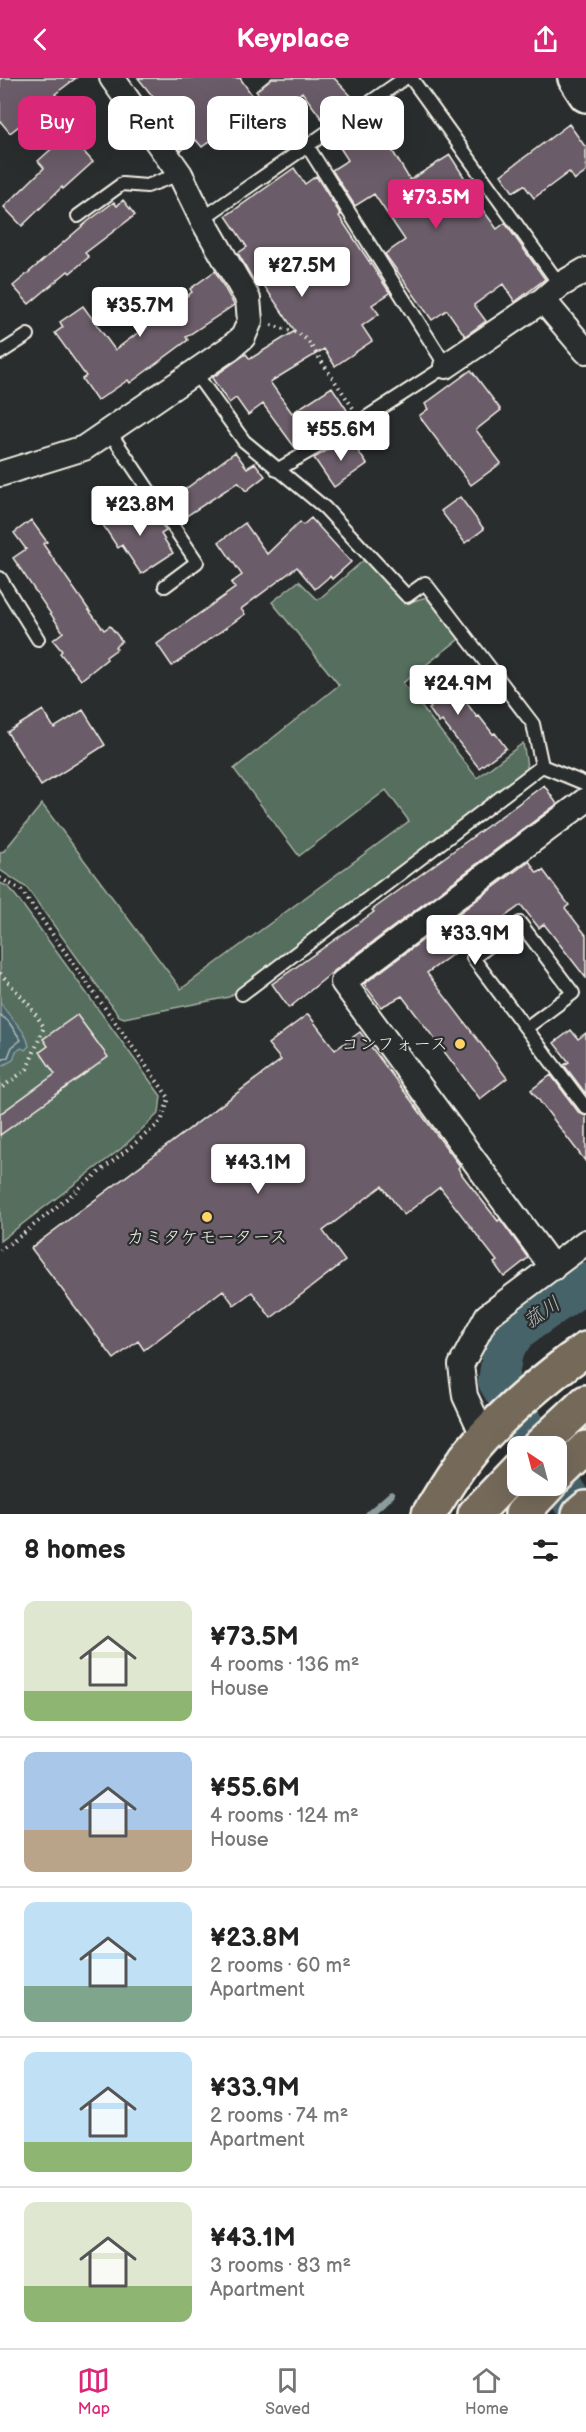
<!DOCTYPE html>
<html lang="en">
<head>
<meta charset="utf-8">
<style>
	:root { --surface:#fff; --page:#f6f6f6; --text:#222; --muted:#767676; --line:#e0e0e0; --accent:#db2777 }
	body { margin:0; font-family:"Balsamiq Sans","Klee One",sans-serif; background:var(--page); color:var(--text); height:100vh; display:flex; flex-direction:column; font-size:22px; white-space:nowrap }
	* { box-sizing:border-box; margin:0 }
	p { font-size:20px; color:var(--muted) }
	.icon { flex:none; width:33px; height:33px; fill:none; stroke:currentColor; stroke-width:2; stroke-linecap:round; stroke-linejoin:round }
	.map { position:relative; height:1436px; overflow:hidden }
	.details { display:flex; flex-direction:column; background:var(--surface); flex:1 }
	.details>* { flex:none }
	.hud { position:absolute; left:18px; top:18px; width:550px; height:54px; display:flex; gap:12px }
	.needle { width:39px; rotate:324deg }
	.tools { position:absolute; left:507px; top:1358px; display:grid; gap:12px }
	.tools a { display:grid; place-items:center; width:60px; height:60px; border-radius:12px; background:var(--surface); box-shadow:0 6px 24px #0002; font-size:30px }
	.price { position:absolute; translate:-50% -51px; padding:0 14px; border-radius:6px; background:#fff; color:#222; font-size:20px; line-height:39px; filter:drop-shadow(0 2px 3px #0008) }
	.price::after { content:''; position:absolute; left:50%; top:36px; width:18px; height:14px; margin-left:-9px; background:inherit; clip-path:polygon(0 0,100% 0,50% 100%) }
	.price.current { background:var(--accent); color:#fff }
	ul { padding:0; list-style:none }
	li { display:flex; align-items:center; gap:18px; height:150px; padding:0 24px }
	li+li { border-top:2px solid var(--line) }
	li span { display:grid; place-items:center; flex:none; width:168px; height:120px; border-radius:12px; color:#555 }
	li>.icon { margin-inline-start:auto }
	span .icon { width:72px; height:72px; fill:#fffc; stroke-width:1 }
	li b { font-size:26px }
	h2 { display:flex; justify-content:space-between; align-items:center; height:72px; padding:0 24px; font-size:26px }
	.chip { padding:0 21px; border-radius:12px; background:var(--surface); box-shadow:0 6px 24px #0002; font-size:21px; line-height:54px }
	.chip.current { background:var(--accent); color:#fff }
	header { display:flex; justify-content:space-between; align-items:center; height:78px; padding:0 24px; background:var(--accent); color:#fff; font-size:27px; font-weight:700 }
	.tab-bar { display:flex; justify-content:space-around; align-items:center; height:84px; border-top:2px solid var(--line); background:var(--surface); font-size:16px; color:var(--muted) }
	.tab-bar a { display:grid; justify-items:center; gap:3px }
	.tab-bar .current { color:var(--accent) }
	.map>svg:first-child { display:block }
	.green { fill:#546e5d; stroke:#a4b0a2; stroke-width:1.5 }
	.water { fill:#47646b; stroke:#8c9c9d; stroke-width:1.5 }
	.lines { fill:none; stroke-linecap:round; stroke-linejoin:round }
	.shore { stroke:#afb9b6; stroke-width:1.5 }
	.stream { stroke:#8c9c9d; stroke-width:7 }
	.river { stroke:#47646b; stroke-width:40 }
	.building { fill:#6a5c68; stroke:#f4f1e8; stroke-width:1.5 }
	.lane-casing { stroke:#f4f1e8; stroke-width:16 }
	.street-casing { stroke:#f4f1e8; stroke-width:28 }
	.secondary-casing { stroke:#f4f1e8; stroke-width:38 }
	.highway-casing { stroke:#f4f1e8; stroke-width:38 }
	.path { stroke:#f4f1e8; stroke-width:4; stroke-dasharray:1.5 4.5; stroke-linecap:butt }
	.lane { stroke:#2a2d2e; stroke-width:12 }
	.street { stroke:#2a2d2e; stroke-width:24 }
	.secondary { stroke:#2a2d2e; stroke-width:33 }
	.highway { stroke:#746a5a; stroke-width:33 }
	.poi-dot { fill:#ffd166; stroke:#2a2d2e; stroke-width:2 }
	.labels { text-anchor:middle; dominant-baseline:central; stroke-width:4.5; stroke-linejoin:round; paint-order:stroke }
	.poi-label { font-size:18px; fill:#f4f1e8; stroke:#2a2d2e; text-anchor:end }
	.water-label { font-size:20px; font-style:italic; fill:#afb9b6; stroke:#2a2d2e }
</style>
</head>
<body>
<header><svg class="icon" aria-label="back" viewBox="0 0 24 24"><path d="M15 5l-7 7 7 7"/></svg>Keyplace<svg class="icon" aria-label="share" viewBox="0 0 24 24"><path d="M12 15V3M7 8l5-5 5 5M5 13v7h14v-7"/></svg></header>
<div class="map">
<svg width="586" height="1436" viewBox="0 0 586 1436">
	<rect width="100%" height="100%" fill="#2a2d2e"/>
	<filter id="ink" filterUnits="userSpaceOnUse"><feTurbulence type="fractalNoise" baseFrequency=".0167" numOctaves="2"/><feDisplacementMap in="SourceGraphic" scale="12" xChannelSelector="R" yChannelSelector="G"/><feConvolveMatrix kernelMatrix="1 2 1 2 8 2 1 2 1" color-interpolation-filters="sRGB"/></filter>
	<g filter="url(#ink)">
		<path class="green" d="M 365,481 L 370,482 L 404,520 L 404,526 L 426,519 L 459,561 L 403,605 L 477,700 L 523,665 L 528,694 L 339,833 L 229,919 L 124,940 L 119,938 L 27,810 L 0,792 L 0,774 L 4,773 L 42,726 L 181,911 L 409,743 L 386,712 L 299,778 L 234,691 L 339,607 L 272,524 L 299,503 L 318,522 Z
			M 0,805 L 9,809 L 19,822 L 161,1018 L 159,1035 L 122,1070 L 0,1163 Z"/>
		<path class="water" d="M 0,923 C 7,939 26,950 29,968 L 25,972 L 22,970 L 16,973 L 13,982 L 0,989 Z"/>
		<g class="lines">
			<path class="shore" d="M 0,937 L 8,943 L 21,962 L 12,969 L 8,979 L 0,983"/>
			<path class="stream" d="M 369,1436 L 391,1417"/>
			<path class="river" d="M 537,1368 L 498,1303 L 503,1273 L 517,1252 L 586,1204
				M 556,1399 L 581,1436"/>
		</g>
		<path class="building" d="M 0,0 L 76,0 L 55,16 L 57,18 L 10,55 L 0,43 Z
			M 138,0 L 240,0 L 254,20 L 213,50 L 218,57 L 202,69 L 196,62 L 181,73 L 162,46 L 170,40 Z
			M 272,0 L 334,0 L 357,24 L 325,45 L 302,14 L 274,36 L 256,13 Z
			M 367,37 L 382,61 L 384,59 L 410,102 L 450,77 L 466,102 L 462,104 L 497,151 L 505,145 L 545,201 L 515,224 L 503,206 L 474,227 L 486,243 L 465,258 L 447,232 L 432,242 L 385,176 L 405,162 L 374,116 L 355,128 L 332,92 L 348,82 L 335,62 L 337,61 L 335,59 Z
			M 569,46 L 586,70 L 586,94 L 575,102 L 569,94 L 534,120 L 524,107 L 513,114 L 501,97 Z
			M 68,56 L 93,84 L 63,111 L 62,109 L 22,148 L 4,129 L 44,90 L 38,83 Z
			M 294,90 L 305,106 L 316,98 L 341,137 L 339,138 L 390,215 L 372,227 L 379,236 L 362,248 L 372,263 L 335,288 L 324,271 L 270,304 L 292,335 L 332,309 L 347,332 L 343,335 L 345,337 L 337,343 L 339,346 L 296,371 L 263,326 L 248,337 L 236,320 L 229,325 L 212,300 L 246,276 L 250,281 L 295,253 L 263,206 L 258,210 L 238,175 L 247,169 L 226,138 Z
			M 123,122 L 135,137 L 85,175 L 89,179 L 70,195 L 68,193 L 29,226 L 13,208 L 87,144 L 114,124 L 117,128 Z
			M 215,193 L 234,227 L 186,259 L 188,262 L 130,305 L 128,302 L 97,323 L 82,301 L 86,298 L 55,255 L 63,249 L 60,244 L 83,228 L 115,272 L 192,214 L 190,211 Z
			M 471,292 L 501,332 L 476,352 L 501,385 L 471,407 L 419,338 L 428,331 L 425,326 Z
			M 349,360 L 367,386 L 334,409 L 314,380 Z
			M 235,374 L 247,390 L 255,385 L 265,398 L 246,413 L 238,404 L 179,443 L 167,425 Z
			M 460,419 L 484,451 L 465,465 L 441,433 Z
			M 138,424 L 147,439 L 154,434 L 166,453 L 161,456 L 173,475 L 141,496 L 122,467 L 118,470 L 103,447 Z
			M 311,440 L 351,484 L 332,501 L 330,498 L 315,511 L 297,489 L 241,531 L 245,536 L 172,588 L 157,566 L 235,510 L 231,505 L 242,497 L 219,464 L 245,445 L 267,476 L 300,444 L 303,447 Z
			M 31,442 L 47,464 L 43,466 L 91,535 L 104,552 L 110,548 L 122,563 L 115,569 L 117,571 L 106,579 L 107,581 L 81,602 L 60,575 L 62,573 L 53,562 L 63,554 L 13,480 L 26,471 L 14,455 Z
			M 440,589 L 477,639 L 479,638 L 493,656 L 495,655 L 506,670 L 479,690 L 442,643 L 439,645 L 429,631 L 431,630 L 410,605 L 427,591 L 431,596 Z
			M 43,632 L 54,650 L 83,632 L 105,667 L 41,708 L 7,654 Z
			M 544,707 L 557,726 L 334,893 L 289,930 L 272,906 L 374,834 L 372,832 Z
			M 529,783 L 537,795 L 543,792 L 569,827 L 565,830 L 586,857 L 586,900 L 544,846 L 539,850 L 521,827 L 427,895 L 507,1000 L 480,1021 L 402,918 L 381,929 L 364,906 Z
			M 308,936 L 335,972 L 360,954 L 460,1088 L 458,1090 L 463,1098 L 498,1143 L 500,1141 L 528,1180 L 504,1199 L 494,1185 L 497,1183 L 440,1109 L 404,1137 L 382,1108 L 323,1153 L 345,1183 L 271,1240 L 252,1214 L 234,1227 L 223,1212 L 144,1272 L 138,1263 L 114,1281 L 31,1170 L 281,982 L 268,966 Z
			M 77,937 L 108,979 L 0,1057 L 0,1036 L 55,996 L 40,974 L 48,968 L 43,961 Z
			M 571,952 L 578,961 L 586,955 L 586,1016 L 564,987 L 569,984 L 554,965 Z
			M 551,997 L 579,1035 L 586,1038 L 586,1084 L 531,1012 Z"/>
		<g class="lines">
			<g class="lane-casing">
				<path id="lane" d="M 411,0 L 560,207
					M 78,138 L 122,106 L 147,108 L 180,96
					M 202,141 L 405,0
					M 0,275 L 28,257
					M 195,295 L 244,363 L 325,430 L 407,518 L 425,505 L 533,646 L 542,688 L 586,706
					M 109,353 L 197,484 L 165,508
					M 277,392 L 361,343 L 446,288 L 308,69
					M 0,500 L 38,561
					M 242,916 L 542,688
					M 526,950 L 573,915 L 520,845 L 473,880 L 586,1030"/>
			</g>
			<g class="street-casing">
				<path id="street" d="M 543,222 L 586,273
					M 446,288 L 543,222 L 560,207 L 586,192
					M 0,396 L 84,370 L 230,270 L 243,259 L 250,243 L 248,221 L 202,141 L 180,96 L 112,0
					M 553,1190 L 343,904 L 586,722
					M 484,1359 L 465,1318 L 461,1287 L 487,1238 L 586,1164"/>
			</g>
			<g class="secondary-casing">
				<path id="secondary" d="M 575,0 L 586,17"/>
			</g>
			<g class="highway-casing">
				<path id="highway" d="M 539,1368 L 586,1324
					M 556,1399 L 586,1370
					M 429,1436 C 441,1417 453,1396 467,1378 C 495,1342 548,1297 586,1271
					M 475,1436 L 518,1391
					M 522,1436 L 549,1407
					M 579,1436 L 586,1430"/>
			</g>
			<path class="path" d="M 271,247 L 298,255 L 307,262 L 353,330
				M 0,800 L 21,812 L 169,1020 L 161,1044 L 23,1156 L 0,1172
				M 0,895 L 29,927 L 44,949 L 27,991 L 0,1011"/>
			<use href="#lane" class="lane"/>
			<use href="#street" class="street"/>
			<use href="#secondary" class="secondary"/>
			<use href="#highway" class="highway"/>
		</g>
	</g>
	<g class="poi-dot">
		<circle cx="460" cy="966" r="6"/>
		<circle cx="207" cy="1139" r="6"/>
	</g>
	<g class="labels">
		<g class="poi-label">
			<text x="448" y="966">コンフォース</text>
			<text x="207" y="1159" text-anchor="middle">カミタケモータース</text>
		</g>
		<g class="water-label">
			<text transform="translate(542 1235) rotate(-35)">菰川</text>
		</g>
	</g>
</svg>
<div class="tools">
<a><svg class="needle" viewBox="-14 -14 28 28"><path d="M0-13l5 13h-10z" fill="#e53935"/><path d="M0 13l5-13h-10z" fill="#767676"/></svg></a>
</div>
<b class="price current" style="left:436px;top:152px">¥73.5M</b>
<b class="price" style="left:302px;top:220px">¥27.5M</b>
<b class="price" style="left:140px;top:260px">¥35.7M</b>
<b class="price" style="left:341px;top:384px">¥55.6M</b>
<b class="price" style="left:140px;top:459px">¥23.8M</b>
<b class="price" style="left:458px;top:638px">¥24.9M</b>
<b class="price" style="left:475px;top:888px">¥33.9M</b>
<b class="price" style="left:258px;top:1117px">¥43.1M</b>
<div class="hud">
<a class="chip current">Buy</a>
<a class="chip">Rent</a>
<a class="chip">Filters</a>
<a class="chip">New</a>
</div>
</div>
<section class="details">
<h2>8 homes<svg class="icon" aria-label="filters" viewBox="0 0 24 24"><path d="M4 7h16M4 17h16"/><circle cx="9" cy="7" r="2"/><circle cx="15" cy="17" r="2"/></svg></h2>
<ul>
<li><span style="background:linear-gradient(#dfe7d0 75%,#8fb573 0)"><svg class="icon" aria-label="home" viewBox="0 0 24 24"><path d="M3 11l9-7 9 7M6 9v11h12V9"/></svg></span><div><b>¥73.5M</b><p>4 rooms · 136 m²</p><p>House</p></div></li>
<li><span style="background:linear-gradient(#a9c7e8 65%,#b9a48a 0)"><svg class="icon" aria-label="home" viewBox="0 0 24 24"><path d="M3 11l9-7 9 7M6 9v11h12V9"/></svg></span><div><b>¥55.6M</b><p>4 rooms · 124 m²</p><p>House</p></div></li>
<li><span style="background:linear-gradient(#bfe0f5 70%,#7fa58c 0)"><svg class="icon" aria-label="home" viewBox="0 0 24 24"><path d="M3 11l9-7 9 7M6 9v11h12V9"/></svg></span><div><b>¥23.8M</b><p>2 rooms · 60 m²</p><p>Apartment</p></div></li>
<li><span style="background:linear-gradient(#bfe0f5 75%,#8fb573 0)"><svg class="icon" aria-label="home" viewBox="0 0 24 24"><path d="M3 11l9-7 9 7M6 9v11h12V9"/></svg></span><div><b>¥33.9M</b><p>2 rooms · 74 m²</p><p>Apartment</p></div></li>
<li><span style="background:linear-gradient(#dfe7d0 70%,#8fb573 0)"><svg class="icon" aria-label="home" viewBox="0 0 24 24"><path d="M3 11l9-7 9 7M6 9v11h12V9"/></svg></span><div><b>¥43.1M</b><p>3 rooms · 83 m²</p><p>Apartment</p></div></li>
</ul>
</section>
<nav class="tab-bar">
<a class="current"><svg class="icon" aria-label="map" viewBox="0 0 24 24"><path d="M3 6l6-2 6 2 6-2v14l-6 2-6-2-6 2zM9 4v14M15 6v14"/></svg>Map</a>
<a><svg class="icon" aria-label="saved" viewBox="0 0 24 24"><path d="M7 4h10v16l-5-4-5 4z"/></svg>Saved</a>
<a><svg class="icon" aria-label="home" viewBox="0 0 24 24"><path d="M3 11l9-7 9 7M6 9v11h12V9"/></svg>Home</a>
</nav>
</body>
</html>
